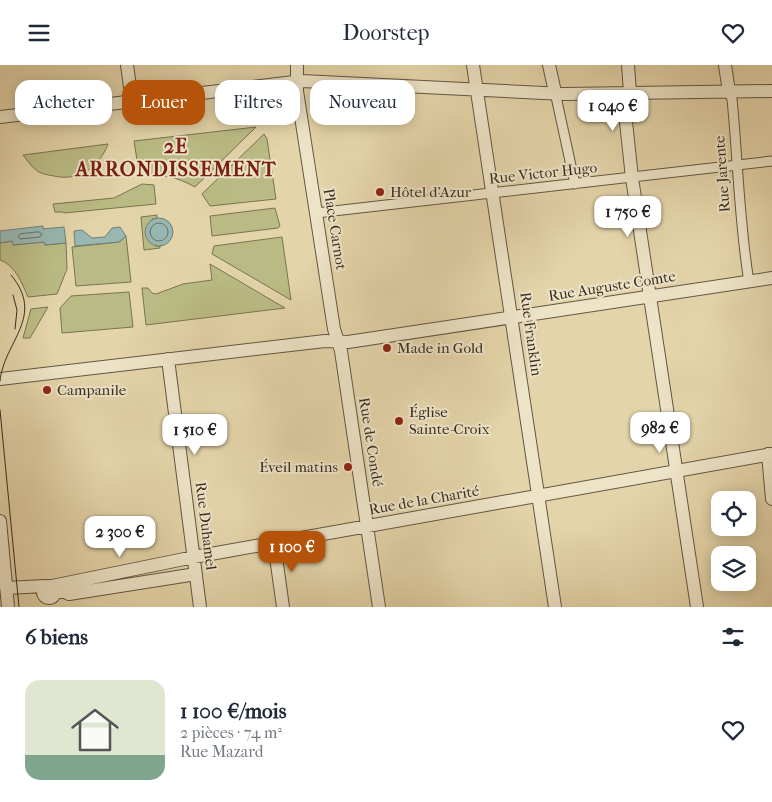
<!DOCTYPE html>
<html lang="fr">
<head>
<meta charset="utf-8">
<style>
	:root { --surface:#fff; --page:#f6f6f7; --text:#1f2937; --muted:#747a83; --accent:#b45309 }
	body { margin:0; font-family:"IM FELL French Canon",serif; background:var(--page); color:var(--text); height:100vh; display:flex; flex-direction:column; font-size:19px; white-space:nowrap }
	* { box-sizing:border-box; margin:0 }
	p { font-size:16px; color:var(--muted) }
	.icon { flex:none; width:28px; height:28px; fill:none; stroke:currentColor; stroke-width:2; stroke-linecap:round; stroke-linejoin:round }
	.map { position:relative; height:542px; overflow:hidden }
	.panel { display:flex; flex-direction:column; background:var(--surface); flex:1 }
	.panel>* { flex:none }
	.guide { position:absolute; left:15px; top:15px; width:500px; height:45px; display:flex; gap:10px }
	.buttons { position:absolute; left:711px; top:426px; display:grid; gap:10px }
	.buttons a { display:grid; place-items:center; width:45px; height:45px; border-radius:10px; background:var(--surface); box-shadow:0 2px 12px #0003; font-size:25px }
	.price { position:absolute; translate:-50% -42px; padding:0 11px; border-radius:10px; background:#fff; color:#222; font-size:16px; line-height:32px; filter:drop-shadow(0 1px 2px #0008) }
	.price::after { content:''; position:absolute; left:50%; top:30px; width:15px; height:11px; margin-left:-8px; background:inherit; clip-path:polygon(0 0,100% 0,50% 100%) }
	.price.active { background:var(--accent); color:#fff }
	ul { padding:0; list-style:none }
	li { display:flex; align-items:center; gap:15px; height:125px; padding:0 25px }
	li span { display:grid; place-items:center; flex:none; width:140px; height:100px; border-radius:15px; color:#555 }
	li>.icon { margin-inline-start:auto }
	span .icon { width:60px; height:60px; fill:#fffc; stroke-width:1 }
	li b { font-size:21px }
	h2 { display:flex; justify-content:space-between; align-items:center; height:60px; padding:0 25px; font-size:21px }
	.tag { padding:0 18px; border-radius:15px; background:var(--surface); box-shadow:0 2px 12px #0003; font-size:18px; line-height:45px }
	.tag.active { background:var(--accent); color:#fff }
	header { display:flex; justify-content:space-between; align-items:center; height:65px; padding:0 25px; background:var(--surface); font-size:22px; font-weight:600 }
	.map>svg:first-child { display:block }
	.green { fill:#babb84; stroke:#787452 }
	.water { fill:#98b7b1; stroke:#717f77 }
	.lines { fill:none; stroke-linecap:round; stroke-linejoin:round }
	.shore { stroke:#687269; stroke-width:1 }
	.pedestrian-casing { stroke:#625643; stroke-width:11 }
	.minor-casing { stroke:#625643; stroke-width:14 }
	.pedestrian { stroke:#ede3c7; stroke-width:9 }
	.minor { stroke:#ede3c7; stroke-width:12 }
	.tram { stroke:#372c21; stroke-width:1 }
	.poi-dot { fill:#8f2418; stroke:#ede3c7; stroke-width:2 }
	.labels { text-anchor:middle; dominant-baseline:central; stroke-width:4; stroke-linejoin:round; paint-order:stroke }
	.street-label { font-size:15px; fill:#372c21; stroke:#ede3c7 }
	.poi-label { font-size:15px; fill:#372c21; stroke:#ede3c7; text-anchor:start }
	.district-label { font-size:20px; font-weight:bold; letter-spacing:1px; fill:#7a1f14; stroke:#ede3c7 }
</style>
</head>
<body>
<header><svg class="icon" aria-label="menu" viewBox="0 0 24 24"><path d="M4 6h16M4 12h16M4 18h16"/></svg>Doorstep<svg class="icon" aria-label="heart" viewBox="0 0 24 24"><path d="M12 20l-8-8c-3-5 5-10 8-4 3-6 11-1 8 4z"/></svg></header>
<div class="map">
<svg width="772" height="542" viewBox="0 0 772 542">
	<rect width="100%" height="100%" fill="#e4d4a9"/>
	<filter id="stains"><feTurbulence type="fractalNoise" baseFrequency=".004" numOctaves="4"/><feColorMatrix values="0 0 0 0 .2 0 0 0 0 .09 0 0 0 0 .02 0 0 0 .5 -.17"/></filter>
	<radialGradient id="worn" r=".72"><stop offset=".6" stop-color="#630" stop-opacity="0"/><stop offset="1" stop-color="#630" stop-opacity=".3"/></radialGradient>
	<path class="green" d="M 256,62 L 195,122 C 176,111 161,110 139,108 L 134,76 Z
		M 264,69 L 267,74 L 276,134 L 210,141 L 202,129 Z
		M 108,79 C 100,101 79,117 54,111 C 48,110 41,109 36,105 C 31,101 27,95 23,90 Z
		M 142,119 L 154,120 L 156,139 L 64,148 L 63,147 L 55,147 L 53,139 L 114,133 Z
		M 275,143 L 280,161 L 278,163 L 212,171 L 210,151 Z
		M 157,150 L 157,153 L 152,154 L 155,181 L 160,181 L 160,183 L 144,185 L 141,152 Z
		M 126,171 L 131,217 L 76,221 L 72,182 L 119,177 Z
		M 282,172 L 291,235 L 212,189 L 214,181 Z
		M 13,176 L 13,180 L 44,177 L 45,180 L 66,178 L 67,204 L 57,229 L 28,232 C 22,218 15,200 0,195 L 0,178 Z
		M 210,199 L 285,243 L 146,260 L 142,223 L 148,223 L 152,228 L 156,229 L 183,219 L 212,215 Z
		M 129,227 L 133,262 L 62,268 L 60,243 L 71,231 Z
		M 48,242 L 30,273 L 23,273 L 31,244 Z"/>
	<path class="water" d="M145 167a14 14 0 1 1 28 0a14 14 0 1 1-28 0Z
		M 43,161 L 43,164 L 64,162 L 66,178 L 45,180 L 44,177 L 13,180 L 12,176 L 0,178 L 0,166 Z
		M 120,162 L 126,171 L 119,177 L 75,181 L 74,166 L 82,165 L 92,173 L 105,172 L 112,163 Z"/>
	<g class="lines">
		<path class="shore" d="M150 167a9 9 0 1 1 18 0a9 9 0 1 1-18 0Z
			M 39,167 L 42,169 L 40,172 L 20,174 L 18,172 L 20,169 Z"/>
		<g class="pedestrian-casing">
			<path id="pedestrian" d="M 555,27 L 575,119
				M 729,27 L 732,34 C 738,95 739,156 749,217
				M 316,148 L 772,96"/>
		</g>
		<g class="minor-casing">
			<path id="minor" d="M 127,0 L 132,36
				M 297,0 L 297,26 L 334,264 L 341,286 L 379,542
				M 473,0 L 555,542
				M 549,0 L 555,27
				M 628,0 L 630,27
				M 725,0 L 729,27
				M 630,27 L 624,38 L 632,113 L 697,542
				M 0,52 L 302,16 L 564,29 L 772,26
				M 168,294 L 200,542
				M 0,314 L 325,276 L 348,277 L 772,213
				M 768,389 L 772,434
				M 0,456 L 8,542
				M 274,478 L 283,542
				M43 527a6 6 0 1 1 12 0a6 6 0 1 1-12 0Z
				M 52,521 L 194,492 L 772,389
				M 6,523 L 45,521
				M 55,528 L 64,526 L 69,529 L 196,509"/>
		</g>
		<use href="#pedestrian" class="pedestrian"/>
		<use href="#minor" class="minor"/>
		<path class="tram" d="M 13,230 L 17,245 L 15,264
			M 0,316 C 4,276 46,252 11,210
			M 0,345 L 19,542"/>
	</g>
	<g class="poi-dot">
		<circle cx="380" cy="127" r="5"/>
		<circle cx="387" cy="283" r="5"/>
		<circle cx="47" cy="325" r="5"/>
		<circle cx="399" cy="356" r="5"/>
		<circle cx="348" cy="402" r="5"/>
	</g>
	<g class="labels">
		<g class="street-label">
			<text transform="translate(543 108) rotate(-6)">Rue Victor Hugo</text>
			<text transform="translate(722 109) rotate(-94)">Rue Jarente</text>
			<text transform="translate(335 164) rotate(81)">Place Carnot</text>
			<text transform="translate(612 221) rotate(-9)">Rue Auguste Comte</text>
			<text transform="translate(531 269) rotate(82)">Rue Franklin</text>
			<text transform="translate(371 377) rotate(81)">Rue de Condé</text>
			<text transform="translate(424 435) rotate(-10)">Rue de la Charité</text>
			<text transform="translate(206 461) rotate(83)">Rue Duhamel</text>
		</g>
		<g class="poi-label">
			<text x="390" y="127">Hôtel d'Azur</text>
			<text x="397" y="283">Made in Gold</text>
			<text x="57" y="325">Campanile</text>
			<text x="409" y="347">Église<tspan x="409" dy="17">Sainte-Croix</tspan></text>
			<text x="338" y="402" text-anchor="end">Éveil matins</text>
		</g>
		<g class="district-label">
			<text x="176" y="81">2E<tspan x="176" dy="23">ARRONDISSEMENT</tspan></text>
		</g>
	</g>
	<rect width="100%" height="100%" filter="url(#stains)"/>
	<rect width="100%" height="100%" fill="url(#worn)"/>
</svg>
<div class="buttons">
<a><svg class="icon" aria-label="locate" viewBox="0 0 24 24"><circle cx="12" cy="12" r="6"/><path d="M12 2v4M12 18v4M2 12h4M18 12h4"/></svg></a>
<a><svg class="icon" aria-label="layers" viewBox="0 0 24 24"><path d="M12 4l9 5-9 5-9-5zM3 14l9 5 9-5"/></svg></a>
</div>
<b class="price" style="left:613px;top:67px">1 040 €</b>
<b class="price" style="left:628px;top:173px">1 750 €</b>
<b class="price" style="left:660px;top:389px">982 €</b>
<b class="price" style="left:195px;top:391px">1 510 €</b>
<b class="price" style="left:120px;top:493px">2 300 €</b>
<b class="price active" style="left:292px;top:508px">1 100 €</b>
<div class="guide">
<a class="tag">Acheter</a>
<a class="tag active">Louer</a>
<a class="tag">Filtres</a>
<a class="tag">Nouveau</a>
</div>
</div>
<section class="panel">
<h2>6 biens<svg class="icon" aria-label="filters" viewBox="0 0 24 24"><path d="M4 7h16M4 17h16"/><circle cx="9" cy="7" r="2"/><circle cx="15" cy="17" r="2"/></svg></h2>
<ul>
<li><span style="background:linear-gradient(#dfe7d0 75%,#7fa58c 0)"><svg class="icon" aria-label="home" viewBox="0 0 24 24"><path d="M3 11l9-7 9 7M6 9v11h12V9"/></svg></span><div><b>1 100 €/mois</b><p>2 pièces · 74 m²</p><p>Rue Mazard</p></div><svg class="icon" aria-label="heart" viewBox="0 0 24 24"><path d="M12 20l-8-8c-3-5 5-10 8-4 3-6 11-1 8 4z"/></svg></li>
</ul>
</section>
</body>
</html>
